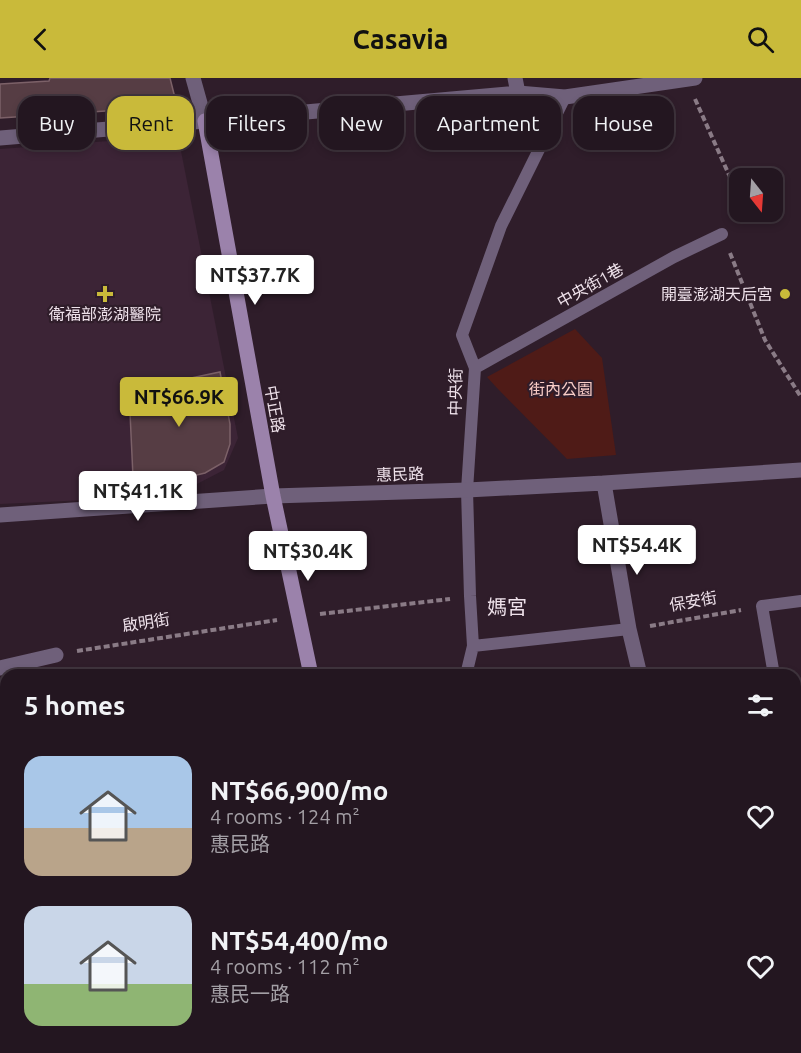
<!DOCTYPE html>
<html lang="en">
<head>
<meta charset="utf-8">
<style>
	:root { --surface:#231620; --page:#2b1f29; --text:#f1f3f6; --muted:#a39fa5; --line:#40353e; --accent:#c9ba3a }
	body { margin:0; font-family:Ubuntu,"Noto Sans TC",sans-serif; background:var(--page); color:var(--text); height:100vh; display:flex; flex-direction:column; font-size:22px; white-space:nowrap }
	* { box-sizing:border-box; margin:0 }
	p { font-size:20px; color:var(--muted) }
	.icon { flex:none; width:33px; height:33px; fill:none; stroke:currentColor; stroke-width:2; stroke-linecap:round; stroke-linejoin:round }
	.map { position:relative; flex:1; overflow:hidden }
	.side { position:absolute; left:0px; top:591px; width:801px; height:384px; display:flex; flex-direction:column; background:var(--surface); border-radius:18px 18px 0 0; box-shadow:0 3px 9px #0003,0 0 0 2px var(--line) }
	.side>* { flex:none }
	.guide { position:absolute; left:18px; top:18px; width:765px; height:54px; display:flex; gap:12px }
	.needle { width:39px; rotate:163deg }
	.tools { position:absolute; left:729px; top:90px; display:grid; gap:12px }
	.tools a { display:grid; place-items:center; width:54px; height:54px; border-radius:12px; background:var(--surface); box-shadow:0 3px 9px #0003,0 0 0 2px var(--line); font-size:30px }
	.price { position:absolute; translate:-50% -51px; padding:0 14px; border-radius:6px; background:#fff; color:#222; font-size:20px; line-height:39px; filter:drop-shadow(0 2px 3px #0008) }
	.price::after { content:''; position:absolute; left:50%; top:36px; width:18px; height:14px; margin-left:-9px; background:inherit; clip-path:polygon(0 0,100% 0,50% 100%) }
	.price.selected { background:var(--accent); color:#111 }
	ul { padding:0; list-style:none }
	li { display:flex; align-items:center; gap:18px; height:150px; padding:0 24px }
	li span { display:grid; place-items:center; flex:none; width:168px; height:120px; border-radius:18px; color:#555 }
	li>.icon { margin-inline-start:auto }
	span .icon { width:72px; height:72px; fill:#fffc; stroke-width:1 }
	li b { font-size:26px }
	h2 { display:flex; justify-content:space-between; align-items:center; height:72px; padding:0 24px; font-size:26px }
	.chip { padding:0 21px; border-radius:18px; background:var(--surface); box-shadow:0 3px 9px #0003,0 0 0 2px var(--line); font-size:21px; line-height:54px }
	.chip.selected { background:var(--accent); color:#111 }
	header { display:flex; justify-content:space-between; align-items:center; height:78px; padding:0 24px; background:var(--accent); color:#111; font-size:27px; font-weight:600 }
	.map>svg:first-child { display:block }
	.built { fill:#3c2436 }
	.green { fill:#4f1b17 }
	.building { fill:#563d44; stroke:#7c6168; stroke-width:1.5 }
	.lines { fill:none; stroke-linecap:round; stroke-linejoin:round }
	.path { stroke:#8a7b86; stroke-width:4; stroke-dasharray:6 3; stroke-linecap:butt }
	.lane { stroke:#6f607a; stroke-width:12 }
	.street { stroke:#6f607a; stroke-width:15 }
	.secondary { stroke:#9b82ab; stroke-width:15 }
	.poi-dot { fill:#c9ba3a; stroke:#2f1d2a; stroke-width:2 }
	.labels { text-anchor:middle; dominant-baseline:central; stroke-width:4.5; stroke-linejoin:round; paint-order:stroke }
	.street-label { font-size:16px; fill:#eee1ea; stroke:#2f1d2a }
	.poi-label { font-size:16px; fill:#eee1ea; stroke:#2f1d2a; text-anchor:end }
	.park-label { font-size:16px; fill:#f9cdc7; stroke:#2f1d2a }
	.quarter-label { font-size:20px; fill:#eee1ea; stroke:#2f1d2a }
</style>
</head>
<body>
<header><svg class="icon" aria-label="back" viewBox="0 0 24 24"><path d="M15 5l-7 7 7 7"/></svg>Casavia<svg class="icon" aria-label="search" viewBox="0 0 24 24"><circle cx="10" cy="10" r="6"/><path d="M15 15l6 6"/></svg></header>
<div class="map">
<svg width="801" height="975" viewBox="0 0 801 975">
	<rect width="100%" height="100%" fill="#2f1d2a"/>
	<path class="built" d="M 178,58 L 238,360 L 224,392 L 193,408 L 152,419 L 0,426 L 0,71 Z"/>
	<path class="green" d="M 575,251 L 602,280 L 616,377 L 567,381 L 497,310 L 487,299 Z"/>
	<path class="building" d="M 50,0 L 170,0 L 174,16 L 166,29 L 0,40 L 0,6 L 49,3 Z
		M 220,294 L 230,346 L 230,366 L 224,384 L 205,395 L 180,401 L 133,399 L 129,313 Z"/>
	<g class="lines">
		<path class="path" d="M 695,21 L 738,117 L 730,137
			M 730,175 L 765,262 L 801,319
			M 320,536 L 450,521
			M 650,548 L 741,532
			M 77,573 L 277,542
			M 801,903 L 797,904 L 801,923
			M 795,940 L 801,939
			M 613,975 L 622,969"/>
		<path class="lane" d="M 475,290 L 674,179 L 722,156
			M 473,568 L 629,551
			M 466,597 L 473,568 L 470,518 L 467,412 L 475,290 L 462,257 L 501,148 L 565,19
			M 774,597 L 762,528 L 801,523
			M 795,721 L 801,756"/>
		<path class="street" d="M 193,0 L 205,43
			M 515,0 L 518,15
			M 0,60 L 205,43 L 518,15 L 565,19 L 695,0
			M 604,405 L 629,551 L 640,597
			M 0,437 L 273,418 L 467,412 L 604,405 L 801,392
			M 0,590 L 56,577
			M 0,756 L 6,777
			M 795,791 L 801,790
			M 0,829 L 6,829
			M 57,969 L 58,975
			M 716,969 L 717,975"/>
		<path class="secondary" d="M 205,43 L 273,418 L 311,597
			M 388,969 L 389,975"/>
	</g>
	<g class="poi-dot">
		<path d="M102 207h6v6h6v6h-6v6h-6v-6h-6v-6h6z"/>
		<circle cx="785" cy="216" r="6"/>
	</g>
	<g class="labels">
		<g class="street-label">
			<text transform="translate(590 207) rotate(-29)">中央街1巷</text>
			<text transform="translate(455 314) rotate(-89)">中央街</text>
			<text transform="translate(275 331) rotate(80)">中正路</text>
			<text transform="translate(400 396) rotate(-2)">惠民路</text>
			<text transform="translate(693 523) rotate(-10)">保安街</text>
			<text transform="translate(146 544) rotate(-9)">啟明街</text>
		</g>
		<g class="poi-label">
			<text x="773" y="216">開臺澎湖天后宮</text>
			<text x="105" y="236" text-anchor="middle">衛福部澎湖醫院</text>
		</g>
		<g class="park-label">
			<text x="561" y="311">街內公園</text>
		</g>
		<g class="quarter-label">
			<text x="507" y="528">媽宮</text>
		</g>
	</g>
</svg>
<div class="tools">
<a><svg class="needle" viewBox="-14 -14 28 28"><path d="M0-13l5 13h-10z" fill="#e53935"/><path d="M0 13l5-13h-10z" fill="#a39fa5"/></svg></a>
</div>
<b class="price" style="left:255px;top:228px">NT$37.7K</b>
<b class="price selected" style="left:179px;top:350px">NT$66.9K</b>
<b class="price" style="left:138px;top:444px">NT$41.1K</b>
<b class="price" style="left:637px;top:498px">NT$54.4K</b>
<b class="price" style="left:308px;top:504px">NT$30.4K</b>
<div class="guide">
<a class="chip">Buy</a>
<a class="chip selected">Rent</a>
<a class="chip">Filters</a>
<a class="chip">New</a>
<a class="chip">Apartment</a>
<a class="chip">House</a>
</div>
<section class="side">
<h2>5 homes<svg class="icon" aria-label="filters" viewBox="0 0 24 24"><path d="M4 7h16M4 17h16"/><circle cx="9" cy="7" r="2"/><circle cx="15" cy="17" r="2"/></svg></h2>
<ul>
<li><span style="background:linear-gradient(#a9c7e8 60%,#b9a48a 0)"><svg class="icon" aria-label="home" viewBox="0 0 24 24"><path d="M3 11l9-7 9 7M6 9v11h12V9"/></svg></span><div><b>NT$66,900/mo</b><p>4 rooms · 124 m²</p><p>惠民路</p></div><svg class="icon" aria-label="heart" viewBox="0 0 24 24"><path d="M12 20l-8-8c-3-5 5-10 8-4 3-6 11-1 8 4z"/></svg></li>
<li><span style="background:linear-gradient(#c9d6e8 65%,#8fb573 0)"><svg class="icon" aria-label="home" viewBox="0 0 24 24"><path d="M3 11l9-7 9 7M6 9v11h12V9"/></svg></span><div><b>NT$54,400/mo</b><p>4 rooms · 112 m²</p><p>惠民一路</p></div><svg class="icon" aria-label="heart" viewBox="0 0 24 24"><path d="M12 20l-8-8c-3-5 5-10 8-4 3-6 11-1 8 4z"/></svg></li>
</ul>
</section>
</div>
</body>
</html>
